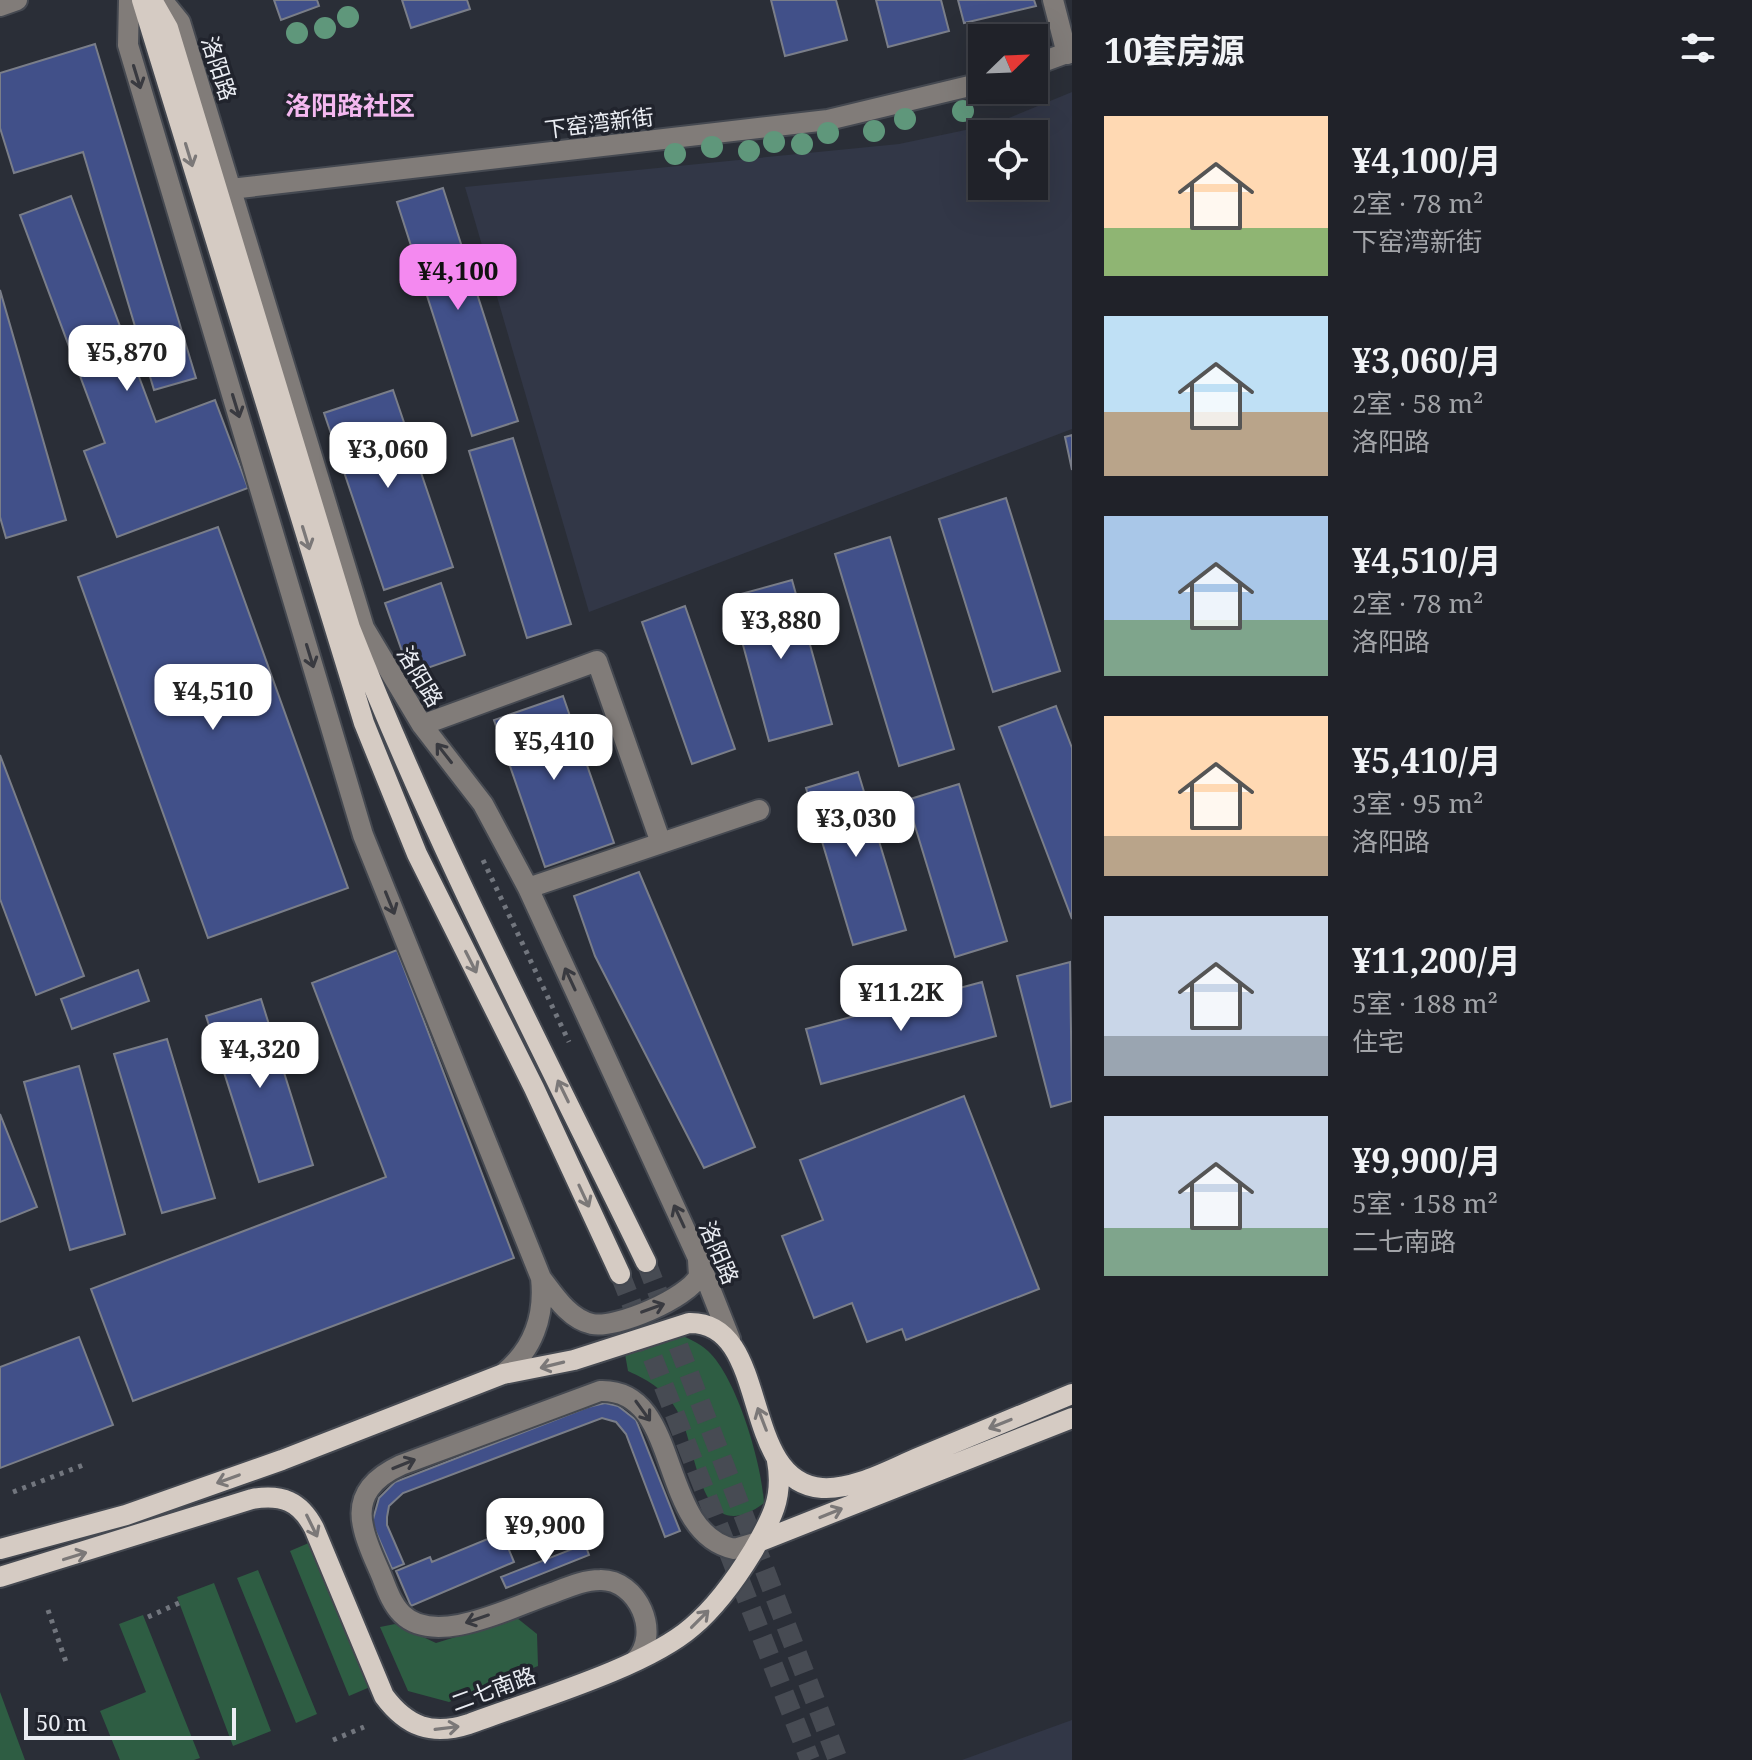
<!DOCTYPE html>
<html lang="zh">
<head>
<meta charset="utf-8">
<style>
	:root { --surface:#202229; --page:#2d2f35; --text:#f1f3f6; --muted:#a2a4a8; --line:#3d3f46; --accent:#f489f0 }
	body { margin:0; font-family:"Noto Serif","Noto Sans SC",serif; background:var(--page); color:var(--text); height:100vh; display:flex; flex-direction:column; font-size:30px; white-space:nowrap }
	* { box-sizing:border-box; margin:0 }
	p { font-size:26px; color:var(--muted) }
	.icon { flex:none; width:44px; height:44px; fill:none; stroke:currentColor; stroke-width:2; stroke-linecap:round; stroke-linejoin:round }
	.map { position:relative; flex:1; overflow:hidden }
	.sheet { display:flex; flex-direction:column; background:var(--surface); width:680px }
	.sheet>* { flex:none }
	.needle { width:52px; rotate:67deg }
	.buttons { position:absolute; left:968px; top:24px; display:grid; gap:16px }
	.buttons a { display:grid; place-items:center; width:80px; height:80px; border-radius:0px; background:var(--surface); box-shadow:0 8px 32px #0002,0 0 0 2px var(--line); font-size:40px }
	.scale { position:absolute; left:24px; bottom:20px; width:212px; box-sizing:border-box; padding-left:8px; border:4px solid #eaedf3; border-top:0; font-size:22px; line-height:28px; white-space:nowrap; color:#eaedf3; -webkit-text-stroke:6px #21242d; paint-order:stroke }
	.price { position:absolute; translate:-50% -68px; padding:0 18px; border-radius:16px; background:#fff; color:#222; font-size:26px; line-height:52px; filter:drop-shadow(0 2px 4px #0008) }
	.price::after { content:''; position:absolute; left:50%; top:48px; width:24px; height:18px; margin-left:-12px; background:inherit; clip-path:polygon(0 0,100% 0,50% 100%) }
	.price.on { background:var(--accent); color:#111 }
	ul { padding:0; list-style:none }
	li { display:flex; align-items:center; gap:24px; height:200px; padding:0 32px }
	li span { display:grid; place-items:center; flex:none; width:224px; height:160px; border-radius:0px; color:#555 }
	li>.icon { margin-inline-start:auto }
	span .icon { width:96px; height:96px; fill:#fffc; stroke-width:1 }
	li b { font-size:34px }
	h2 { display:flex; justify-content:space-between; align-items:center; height:96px; padding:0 32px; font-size:34px }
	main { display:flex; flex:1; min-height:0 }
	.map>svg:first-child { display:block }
	.built { fill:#323747; fill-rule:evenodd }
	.green { fill:#2e5d43 }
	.building { fill:#415089; stroke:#7a7e89; stroke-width:2 }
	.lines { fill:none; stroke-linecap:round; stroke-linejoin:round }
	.major-tunnel { stroke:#474b53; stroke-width:20; stroke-dasharray:20 10; stroke-linecap:butt }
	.minor-casing { stroke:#454951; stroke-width:24 }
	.major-casing { stroke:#454951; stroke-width:24 }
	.path { stroke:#72767e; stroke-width:5; stroke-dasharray:4 6; stroke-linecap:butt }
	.minor { stroke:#817c79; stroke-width:20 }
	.major { stroke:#d5cbc3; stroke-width:20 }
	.tree { fill:#5f977b }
	.oneway { stroke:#393a40 }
	.oneway2 { stroke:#7b7878 }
	.labels { text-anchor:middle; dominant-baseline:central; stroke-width:7; stroke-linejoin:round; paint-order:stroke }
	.street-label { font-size:22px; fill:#eaedf3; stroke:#21242d }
	.quarter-label { font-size:26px; font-weight:bold; fill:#f4b8f0; stroke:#21242d }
</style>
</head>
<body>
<main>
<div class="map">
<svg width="1072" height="1760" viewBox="0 0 1072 1760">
	<rect width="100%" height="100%" fill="#2a2e37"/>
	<path class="built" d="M 1072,92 L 1072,429 L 589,612 L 465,187 L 899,144 L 994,124 ZM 982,134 L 1034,134 L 1034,186 L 982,186 Z
		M 1072,1720 L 1072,1760 L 962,1760 Z"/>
	<path class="green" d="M 676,1332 C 686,1338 700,1343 708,1351 C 737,1378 762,1464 764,1503 C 699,1552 698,1449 679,1414 C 667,1391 650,1381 628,1371 L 625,1354 Z
		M 311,1542 L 370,1687 L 349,1696 L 290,1551 Z
		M 258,1570 L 317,1714 L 296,1723 L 237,1578 Z
		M 214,1583 L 271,1731 L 233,1746 L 177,1597 Z
		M 143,1615 L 200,1758 L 194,1760 L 120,1760 L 100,1711 L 146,1692 L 119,1624 Z
		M 517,1618 L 537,1634 L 538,1666 L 449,1702 L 408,1691 L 380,1627 L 395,1624 L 436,1643 Z
		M 0,1692 L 25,1760 L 0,1760 Z"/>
	<path class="building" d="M 274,0 L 317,0 L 319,6 L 281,20 Z
		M 402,0 L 467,0 L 470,9 L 411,28 Z
		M 771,0 L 836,0 L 847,40 L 785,56 Z
		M 876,0 L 941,0 L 949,31 L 888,47 Z
		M 958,0 L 1034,0 L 1036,6 L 964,23 Z
		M 95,44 L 196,378 L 154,390 L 83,152 L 14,173 L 0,128 L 0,73 Z
		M 443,188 L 518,421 L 472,436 L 397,202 Z
		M 71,196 L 156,422 L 215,400 L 248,488 L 117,537 L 84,451 L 105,443 L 20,215 Z
		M 0,290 L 66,520 L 6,538 L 0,517 Z
		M 393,390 L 453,567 L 384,590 L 324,413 Z
		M 1072,435 L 1072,470 L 1065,437 Z
		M 513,438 L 571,624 L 527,638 L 469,451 Z
		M 1006,498 L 1060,671 L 993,692 L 939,519 Z
		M 218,527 L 348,888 L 208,938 L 78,577 Z
		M 890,537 L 954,749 L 899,766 L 835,554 Z
		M 792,580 L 832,724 L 769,741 L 730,597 Z
		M 441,583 L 465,655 L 410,674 L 385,603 Z
		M 685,606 L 735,749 L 692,764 L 642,622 Z
		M 563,696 L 614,843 L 545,867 L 494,720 Z
		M 1056,706 L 1072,748 L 1072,919 L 999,727 Z
		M 0,755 L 84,976 L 36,995 L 0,899 Z
		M 858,772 L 906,930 L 853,945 L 806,788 Z
		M 959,784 L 1007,941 L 955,957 L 907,800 Z
		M 639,872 L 755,1147 L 704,1168 L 595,956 L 574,896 Z
		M 397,950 L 514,1258 L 133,1401 L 91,1289 L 386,1177 L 312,983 Z
		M 1070,962 L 1072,1101 L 1051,1107 L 1017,976 Z
		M 138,970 L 149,1001 L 72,1029 L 61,999 Z
		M 982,982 L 996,1036 L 821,1084 L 806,1029 Z
		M 261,999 L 313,1165 L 259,1182 L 206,1016 Z
		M 167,1039 L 215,1198 L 162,1213 L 114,1054 Z
		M 79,1066 L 125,1234 L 70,1250 L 24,1082 Z
		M 964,1096 L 1039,1289 L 906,1340 L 902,1329 L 867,1342 L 852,1303 L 814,1318 L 782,1236 L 823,1220 L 800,1160 Z
		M 0,1114 L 37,1207 L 0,1222 Z
		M 79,1337 L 113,1425 L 0,1468 L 0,1367 Z
		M 605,1403 L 618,1406 L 636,1420 L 680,1531 L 665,1537 L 626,1434 L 616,1422 L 602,1418 L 403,1493 L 389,1506 L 387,1517 L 387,1525 L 404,1564 L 392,1569 L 372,1523 L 379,1498 L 395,1482 L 588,1407 Z
		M 502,1533 L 514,1562 L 411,1606 L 396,1571 L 430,1557 L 432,1562 Z
		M 585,1544 L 589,1555 L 506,1588 L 501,1577 Z"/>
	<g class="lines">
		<path class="major-tunnel" d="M 646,1262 L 838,1760
			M 620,1274 L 810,1760"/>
		<g class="minor-casing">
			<path id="minor" d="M 129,0 L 128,45 L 363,835 L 541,1278 C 545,1316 533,1350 503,1374
				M 162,0 L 180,22 L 364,628 L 422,725 L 483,804 L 528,888 L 698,1258 L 730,1339
				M 1053,0 L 1067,54
				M 0,6 L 17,0
				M 1034,65 L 1072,51
				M 222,190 L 828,120 L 982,83
				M 422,725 L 597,661 L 661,843
				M 528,888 L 759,810
				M 541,1278 C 554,1295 569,1319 592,1324 C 616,1329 688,1298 699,1276 L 698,1260
				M 635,1661 C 662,1634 638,1579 600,1580 C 582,1580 564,1589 547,1595 C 510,1608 435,1647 402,1614 C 392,1604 387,1590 382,1577 C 375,1560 366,1543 363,1526 C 356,1495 375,1477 401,1465 L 600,1391 C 683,1388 656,1532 734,1549 L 758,1542"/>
		</g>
		<g class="major-casing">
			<path id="major" d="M 142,0 L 364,723 L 417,854 L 534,1088 L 620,1274
				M 152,0 L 168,28 L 350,628 C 435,845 544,1053 646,1262
				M 758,1542 L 1072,1418
				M 0,1549 L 126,1515 L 282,1460 L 503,1374 L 574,1360 L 689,1323 C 772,1321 738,1482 822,1488 C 855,1490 891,1469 920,1457 C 971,1436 1021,1415 1072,1394
				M 0,1577 L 252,1499 C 282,1494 300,1501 314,1528 L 384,1696 C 407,1727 432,1736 469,1724 C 530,1701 645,1668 692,1627 C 717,1606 736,1579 753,1551 C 771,1520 784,1498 777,1461"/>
		</g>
		<path class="path" d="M 483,860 L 569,1042
			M 13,1492 L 86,1464
			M 48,1610 L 66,1662
			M 148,1617 L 179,1603
			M 333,1740 L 364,1727"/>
		<use href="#minor" class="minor"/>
		<use href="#major" class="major"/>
	</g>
	<g class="tree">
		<circle cx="348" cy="17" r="11"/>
		<circle cx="325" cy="28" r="11"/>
		<circle cx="297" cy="33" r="11"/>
		<circle cx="963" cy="111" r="11"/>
		<circle cx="905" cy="119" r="11"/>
		<circle cx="874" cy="131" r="11"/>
		<circle cx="828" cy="133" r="11"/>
		<circle cx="774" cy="142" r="11"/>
		<circle cx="802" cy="144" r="11"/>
		<circle cx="712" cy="147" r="11"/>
		<circle cx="749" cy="151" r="11"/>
		<circle cx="675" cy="154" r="11"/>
	</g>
	<defs><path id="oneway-shaft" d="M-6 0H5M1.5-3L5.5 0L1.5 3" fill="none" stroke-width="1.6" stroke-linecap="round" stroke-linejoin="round" transform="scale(2)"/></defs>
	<g class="oneway">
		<use href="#oneway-shaft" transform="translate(137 77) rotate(73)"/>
		<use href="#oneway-shaft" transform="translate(236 406) rotate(73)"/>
		<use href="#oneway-shaft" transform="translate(310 656) rotate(73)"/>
		<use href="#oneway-shaft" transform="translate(444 753) rotate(-128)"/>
		<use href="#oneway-shaft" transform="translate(390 903) rotate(68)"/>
		<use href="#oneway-shaft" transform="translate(570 979) rotate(-115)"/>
		<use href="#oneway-shaft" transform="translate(679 1216) rotate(-115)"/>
		<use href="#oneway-shaft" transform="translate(653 1308) rotate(-20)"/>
		<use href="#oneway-shaft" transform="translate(643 1411) rotate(54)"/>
		<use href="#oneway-shaft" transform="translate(404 1464) rotate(-22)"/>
		<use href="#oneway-shaft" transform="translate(477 1619) rotate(161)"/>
	</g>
	<g class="oneway2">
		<use href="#oneway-shaft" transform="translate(189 155) rotate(73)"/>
		<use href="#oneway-shaft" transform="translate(306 538) rotate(73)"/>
		<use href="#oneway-shaft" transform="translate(471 962) rotate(63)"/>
		<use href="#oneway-shaft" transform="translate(563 1091) rotate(-116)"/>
		<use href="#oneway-shaft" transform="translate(584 1196) rotate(65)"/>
		<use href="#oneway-shaft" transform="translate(552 1365) rotate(166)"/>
		<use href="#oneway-shaft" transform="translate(762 1419) rotate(-111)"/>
		<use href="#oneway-shaft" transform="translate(1000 1424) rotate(158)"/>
		<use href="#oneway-shaft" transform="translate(228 1479) rotate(160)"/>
		<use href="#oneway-shaft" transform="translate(831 1513) rotate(-22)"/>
		<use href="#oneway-shaft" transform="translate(312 1526) rotate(64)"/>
		<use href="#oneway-shaft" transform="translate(75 1556) rotate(-17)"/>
		<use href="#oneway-shaft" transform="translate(700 1619) rotate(-45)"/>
		<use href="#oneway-shaft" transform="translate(447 1728) rotate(-7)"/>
	</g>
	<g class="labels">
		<g class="street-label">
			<text transform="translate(220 68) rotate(72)">洛阳路</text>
			<text transform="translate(599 122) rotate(-7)">下窑湾新街</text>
			<text transform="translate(421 676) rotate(59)">洛阳路</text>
			<text transform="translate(720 1252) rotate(67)">洛阳路</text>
			<text transform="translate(493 1688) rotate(-20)">二七南路</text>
		</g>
		<g class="quarter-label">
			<text x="350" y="105">洛阳路社区</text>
		</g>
	</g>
</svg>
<div class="buttons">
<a><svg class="needle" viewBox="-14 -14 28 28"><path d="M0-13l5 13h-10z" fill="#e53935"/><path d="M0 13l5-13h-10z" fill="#a2a4a8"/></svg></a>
<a><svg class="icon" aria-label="locate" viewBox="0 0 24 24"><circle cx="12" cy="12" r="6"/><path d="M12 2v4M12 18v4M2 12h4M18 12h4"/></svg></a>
</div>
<div class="scale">50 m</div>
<b class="price on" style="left:458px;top:312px">¥4,100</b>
<b class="price" style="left:127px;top:393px">¥5,870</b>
<b class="price" style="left:388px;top:490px">¥3,060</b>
<b class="price" style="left:781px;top:661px">¥3,880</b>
<b class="price" style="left:213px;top:732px">¥4,510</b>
<b class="price" style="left:554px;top:782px">¥5,410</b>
<b class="price" style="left:856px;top:859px">¥3,030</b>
<b class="price" style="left:901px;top:1033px">¥11.2K</b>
<b class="price" style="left:260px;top:1090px">¥4,320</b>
<b class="price" style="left:545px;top:1566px">¥9,900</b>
</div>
<section class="sheet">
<h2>10套房源<svg class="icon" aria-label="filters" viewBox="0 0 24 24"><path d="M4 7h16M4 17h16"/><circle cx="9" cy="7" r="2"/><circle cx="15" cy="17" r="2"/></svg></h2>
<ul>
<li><span style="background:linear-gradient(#ffd9b3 70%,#8fb573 0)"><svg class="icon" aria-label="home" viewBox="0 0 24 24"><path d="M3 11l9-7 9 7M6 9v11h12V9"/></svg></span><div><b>¥4,100/月</b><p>2室 · 78 m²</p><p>下窑湾新街</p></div></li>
<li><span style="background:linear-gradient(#bfe0f5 60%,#b9a48a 0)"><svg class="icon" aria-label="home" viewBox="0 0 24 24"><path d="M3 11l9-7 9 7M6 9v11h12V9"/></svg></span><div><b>¥3,060/月</b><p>2室 · 58 m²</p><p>洛阳路</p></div></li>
<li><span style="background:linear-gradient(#a9c7e8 65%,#7fa58c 0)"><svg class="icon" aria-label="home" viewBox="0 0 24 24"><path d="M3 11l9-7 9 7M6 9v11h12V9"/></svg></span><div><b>¥4,510/月</b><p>2室 · 78 m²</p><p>洛阳路</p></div></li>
<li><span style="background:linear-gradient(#ffd9b3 75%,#b9a48a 0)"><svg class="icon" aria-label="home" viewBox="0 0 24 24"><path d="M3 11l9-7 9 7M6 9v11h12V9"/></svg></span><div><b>¥5,410/月</b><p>3室 · 95 m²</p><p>洛阳路</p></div></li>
<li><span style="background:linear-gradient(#c9d6e8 75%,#9aa5b1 0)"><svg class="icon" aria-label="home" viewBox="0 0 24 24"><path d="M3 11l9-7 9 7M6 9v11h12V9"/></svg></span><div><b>¥11,200/月</b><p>5室 · 188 m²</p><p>住宅</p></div></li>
<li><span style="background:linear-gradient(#c9d6e8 70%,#7fa58c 0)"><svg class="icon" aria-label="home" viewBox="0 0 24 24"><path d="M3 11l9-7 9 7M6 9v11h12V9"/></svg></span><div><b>¥9,900/月</b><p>5室 · 158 m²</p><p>二七南路</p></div></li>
</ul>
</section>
</main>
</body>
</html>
